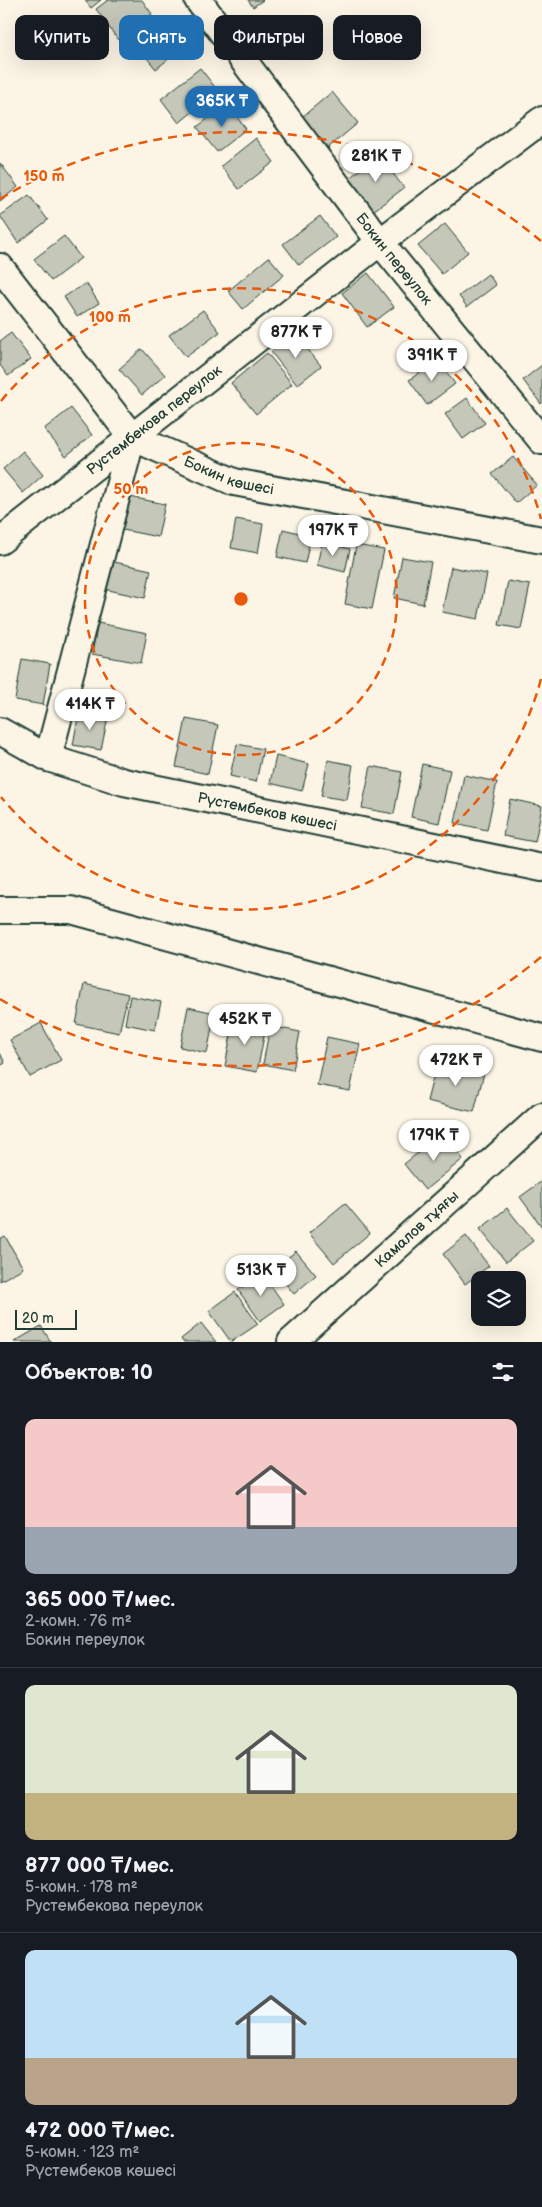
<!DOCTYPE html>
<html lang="ru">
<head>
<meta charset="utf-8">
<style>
	:root { --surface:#171b24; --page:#242831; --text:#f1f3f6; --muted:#9ea1a6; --line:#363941; --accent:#1f6fb2 }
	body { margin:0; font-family:"Balsamiq Sans",sans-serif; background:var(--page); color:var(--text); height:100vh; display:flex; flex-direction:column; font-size:19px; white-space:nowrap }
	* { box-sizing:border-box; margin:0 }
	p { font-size:16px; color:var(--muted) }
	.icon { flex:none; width:28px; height:28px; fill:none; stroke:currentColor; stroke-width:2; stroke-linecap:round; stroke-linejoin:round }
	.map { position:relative; height:1342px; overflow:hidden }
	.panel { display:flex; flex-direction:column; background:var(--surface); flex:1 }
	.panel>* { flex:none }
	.banner { position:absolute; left:15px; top:15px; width:512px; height:45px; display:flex; gap:10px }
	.buttons { position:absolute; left:471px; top:1271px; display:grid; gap:10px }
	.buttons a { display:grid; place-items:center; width:55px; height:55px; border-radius:10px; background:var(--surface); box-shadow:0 5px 20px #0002; font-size:25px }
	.scale { position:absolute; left:15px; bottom:12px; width:62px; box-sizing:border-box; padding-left:5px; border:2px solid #1f3d34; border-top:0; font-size:14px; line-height:18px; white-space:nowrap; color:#1f3d34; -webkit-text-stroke:4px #fcf5e5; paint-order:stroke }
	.price { position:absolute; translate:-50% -42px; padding:0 11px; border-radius:18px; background:#fff; color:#222; font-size:16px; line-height:32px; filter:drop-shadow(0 1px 2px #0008) }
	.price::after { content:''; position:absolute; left:50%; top:30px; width:15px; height:11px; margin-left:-8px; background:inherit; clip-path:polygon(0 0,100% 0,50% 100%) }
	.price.selected { background:var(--accent); color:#fff }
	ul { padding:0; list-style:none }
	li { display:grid; align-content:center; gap:10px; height:265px; padding:0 25px }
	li+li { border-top:1px solid var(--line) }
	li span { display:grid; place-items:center; height:155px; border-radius:10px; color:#555 }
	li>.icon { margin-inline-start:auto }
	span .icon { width:90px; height:90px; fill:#fffc; stroke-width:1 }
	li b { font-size:21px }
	h2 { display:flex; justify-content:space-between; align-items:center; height:60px; padding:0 25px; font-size:21px }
	.pill { padding:0 18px; border-radius:10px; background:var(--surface); box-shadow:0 5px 20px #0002; font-size:18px; line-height:45px }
	.pill.selected { background:var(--accent); color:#fff }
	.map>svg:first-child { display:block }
	.building { fill:#c5c7b9; stroke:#1f3d34 }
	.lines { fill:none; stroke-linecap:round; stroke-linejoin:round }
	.minor-casing { stroke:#1f3d34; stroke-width:30 }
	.minor { stroke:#fcf5e5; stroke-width:26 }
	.ring { fill:none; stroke:#e8590c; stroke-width:2.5; stroke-dasharray:9 6 }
	.labels { text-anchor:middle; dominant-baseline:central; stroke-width:4.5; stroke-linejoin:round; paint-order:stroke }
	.street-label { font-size:15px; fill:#1f3d34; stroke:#fcf5e5 }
	.centre { fill:#e8590c; stroke:#fcf5e5; stroke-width:2.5 }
	.ring-label { font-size:15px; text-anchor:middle; font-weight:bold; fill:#e8590c; stroke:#fcf5e5; stroke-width:4.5; stroke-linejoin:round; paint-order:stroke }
</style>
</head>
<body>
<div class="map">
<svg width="542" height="1342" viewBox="0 0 542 1342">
	<rect width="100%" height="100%" fill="#fcf5e5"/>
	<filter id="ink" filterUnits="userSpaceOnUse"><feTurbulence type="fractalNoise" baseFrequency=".02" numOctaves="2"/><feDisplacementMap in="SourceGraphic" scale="10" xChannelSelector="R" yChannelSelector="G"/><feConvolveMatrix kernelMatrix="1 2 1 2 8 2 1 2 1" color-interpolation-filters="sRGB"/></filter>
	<g filter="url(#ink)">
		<path class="building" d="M 85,0 L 101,0 L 91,8 Z
			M 108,0 L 142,0 L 152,14 L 118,40 L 96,9 Z
			M 248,0 L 263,0 L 253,7 Z
			M 164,25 L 182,48 L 156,69 L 137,46 Z
			M 200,68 L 218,91 L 179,123 L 161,99 Z
			M 332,92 L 358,123 L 328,148 L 302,117 Z
			M 227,104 L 246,129 L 217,152 L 197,127 Z
			M 256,138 L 274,162 L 239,189 L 221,166 Z
			M 379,155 L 404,188 L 373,211 L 348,179 Z
			M 0,163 L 18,187 L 0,201 Z
			M 29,195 L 48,220 L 18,243 L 0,216 Z
			M 320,216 L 336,237 L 299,265 L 283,244 Z
			M 445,224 L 468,252 L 442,274 L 418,246 Z
			M 64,236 L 81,258 L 51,281 L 34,259 Z
			M 269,257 L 284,275 L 243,309 L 228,291 Z
			M 368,273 L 394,307 L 367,327 L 342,293 Z
			M 488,274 L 496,285 L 467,307 L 459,296 Z
			M 86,283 L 99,303 L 77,317 L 64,297 Z
			M 203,310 L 220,332 L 186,357 L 169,335 Z
			M 11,333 L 31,359 L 8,376 L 0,365 L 0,341 Z
			M 295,333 L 321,366 L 297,385 L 271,352 Z
			M 142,349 L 165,375 L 142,395 L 119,369 Z
			M 267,353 L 292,384 L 256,414 L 231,383 Z
			M 438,360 L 455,384 L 427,405 L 409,380 Z
			M 542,365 L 542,403 L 541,404 L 523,380 Z
			M 467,398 L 485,423 L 463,439 L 445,414 Z
			M 71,408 L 92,435 L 66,456 L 44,429 Z
			M 23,451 L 43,475 L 23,493 L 3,469 Z
			M 513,457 L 537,485 L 516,503 L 492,474 Z
			M 125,496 L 165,504 L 158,537 L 118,529 Z
			M 236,519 L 263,524 L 258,553 L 231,548 Z
			M 283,529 L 311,536 L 305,563 L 277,557 Z
			M 322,542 L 350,549 L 345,572 L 317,565 Z
			M 356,545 L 384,550 L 372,609 L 345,604 Z
			M 402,557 L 431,562 L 423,604 L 394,598 Z
			M 110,561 L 151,570 L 145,598 L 104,589 Z
			M 451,567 L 487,574 L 478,619 L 442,612 Z
			M 508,581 L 530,585 L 521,629 L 499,625 Z
			M 98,623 L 147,633 L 141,663 L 92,654 Z
			M 22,659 L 50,664 L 43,705 L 15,700 Z
			M 79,712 L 108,717 L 101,750 L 73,745 Z
			M 186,719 L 218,725 L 208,774 L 176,767 Z
			M 237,744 L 263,749 L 256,782 L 230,776 Z
			M 276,756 L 309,764 L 302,791 L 270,783 Z
			M 328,760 L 353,765 L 347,800 L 321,796 Z
			M 422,764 L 450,770 L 439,823 L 411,817 Z
			M 371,766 L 402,772 L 394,814 L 362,808 Z
			M 464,775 L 497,782 L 487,830 L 455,823 Z
			M 510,799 L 542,806 L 535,842 L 503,836 Z
			M 84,984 L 128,994 L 119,1033 L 76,1024 Z
			M 130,996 L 161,1002 L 155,1030 L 125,1024 Z
			M 188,1007 L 215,1013 L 207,1053 L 180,1047 Z
			M 234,1019 L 266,1026 L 257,1072 L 225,1066 Z
			M 41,1023 L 61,1060 L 30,1077 L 10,1040 Z
			M 270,1026 L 300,1032 L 293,1070 L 263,1064 Z
			M 327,1037 L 360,1044 L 350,1091 L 317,1085 Z
			M 0,1053 L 5,1063 L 0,1066 Z
			M 437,1062 L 484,1073 L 474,1112 L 427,1101 Z
			M 443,1133 L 463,1159 L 425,1190 L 404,1164 Z
			M 542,1181 L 542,1227 L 520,1197 Z
			M 345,1203 L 370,1233 L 334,1263 L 309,1233 Z
			M 507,1208 L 533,1241 L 506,1262 L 480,1229 Z
			M 5,1236 L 23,1268 L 0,1281 L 0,1239 Z
			M 466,1236 L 489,1266 L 465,1284 L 443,1254 Z
			M 296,1251 L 316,1275 L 294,1294 L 274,1269 Z
			M 262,1273 L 284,1304 L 260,1321 L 238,1290 Z
			M 235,1292 L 258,1324 L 231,1342 L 209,1311 Z
			M 201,1323 L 216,1342 L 183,1342 L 181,1339 Z
			M 41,1326 L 51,1342 L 14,1342 Z"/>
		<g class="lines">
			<g class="minor-casing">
				<g id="minor">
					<path id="s1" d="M 198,0 L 380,242 L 542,441"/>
					<path id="s2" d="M 0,267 L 132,437 L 234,482 L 542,540"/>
					<path id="s3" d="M 0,541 L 380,242 L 542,120"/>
					<path id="s4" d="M 0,731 L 48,758 L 124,782 L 542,868"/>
					<path d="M 48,758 L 132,437"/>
					<path d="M 0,910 L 71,910 L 542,1038"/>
					<path id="s5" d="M 291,1342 L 542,1116"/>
				</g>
			</g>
			<use href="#minor" class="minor"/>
		</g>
	</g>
	<g class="ring">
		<circle cx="241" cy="599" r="156"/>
		<path d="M541 679A311 311 0 0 1 1 797M1 401A311 311 0 0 1 541 519"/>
		<path d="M541 957A467 467 0 0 1 0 999M0 199A467 467 0 0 1 541 241"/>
	</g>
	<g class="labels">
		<g class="street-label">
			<text stroke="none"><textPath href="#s1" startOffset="325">Бокин переулок</textPath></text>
			<text stroke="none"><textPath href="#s3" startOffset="196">Рустембекова переулок</textPath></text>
			<text stroke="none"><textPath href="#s2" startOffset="320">Бокин көшесі</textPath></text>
			<text stroke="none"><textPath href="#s4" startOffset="281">Рүстембеков көшесі</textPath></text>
			<text stroke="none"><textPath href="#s5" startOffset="169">Камалов тұяғы</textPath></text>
		</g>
	</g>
	<circle cx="241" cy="599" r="8" class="centre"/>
	<g class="ring-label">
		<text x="44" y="181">150 m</text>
		<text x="110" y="322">100 m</text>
		<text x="131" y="494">50 m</text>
	</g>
</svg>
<div class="buttons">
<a><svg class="icon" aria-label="layers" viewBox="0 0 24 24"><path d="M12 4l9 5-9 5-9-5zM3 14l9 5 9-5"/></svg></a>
</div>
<div class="scale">20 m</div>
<b class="price selected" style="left:222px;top:128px">365K ₸</b>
<b class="price" style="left:376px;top:183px">281K ₸</b>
<b class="price" style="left:296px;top:359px">877K ₸</b>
<b class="price" style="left:432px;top:382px">391K ₸</b>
<b class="price" style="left:333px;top:557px">197K ₸</b>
<b class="price" style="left:90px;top:731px">414K ₸</b>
<b class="price" style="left:245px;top:1046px">452K ₸</b>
<b class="price" style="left:456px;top:1087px">472K ₸</b>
<b class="price" style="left:434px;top:1162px">179K ₸</b>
<b class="price" style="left:261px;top:1297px">513K ₸</b>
<div class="banner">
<a class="pill">Купить</a>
<a class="pill selected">Снять</a>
<a class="pill">Фильтры</a>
<a class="pill">Новое</a>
</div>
</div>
<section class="panel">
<h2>Объектов: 10<svg class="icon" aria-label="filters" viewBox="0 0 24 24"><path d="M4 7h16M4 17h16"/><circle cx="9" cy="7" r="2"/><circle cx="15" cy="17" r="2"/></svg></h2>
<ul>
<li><span style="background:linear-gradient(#f6c9c9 70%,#9aa5b1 0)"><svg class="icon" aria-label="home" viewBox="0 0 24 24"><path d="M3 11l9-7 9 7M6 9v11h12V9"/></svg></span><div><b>365 000 ₸/мес.</b><p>2-комн. · 76 m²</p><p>Бокин переулок</p></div></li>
<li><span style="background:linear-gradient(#dfe7d0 70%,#c2b280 0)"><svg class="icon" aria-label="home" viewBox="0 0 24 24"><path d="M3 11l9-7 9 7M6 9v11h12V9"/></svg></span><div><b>877 000 ₸/мес.</b><p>5-комн. · 178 m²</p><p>Рустембекова переулок</p></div></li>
<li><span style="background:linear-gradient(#bfe0f5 70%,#b9a48a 0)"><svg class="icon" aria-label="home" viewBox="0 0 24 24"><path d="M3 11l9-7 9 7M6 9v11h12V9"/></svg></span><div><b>472 000 ₸/мес.</b><p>5-комн. · 123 m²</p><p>Рүстембеков көшесі</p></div></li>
</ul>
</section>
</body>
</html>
